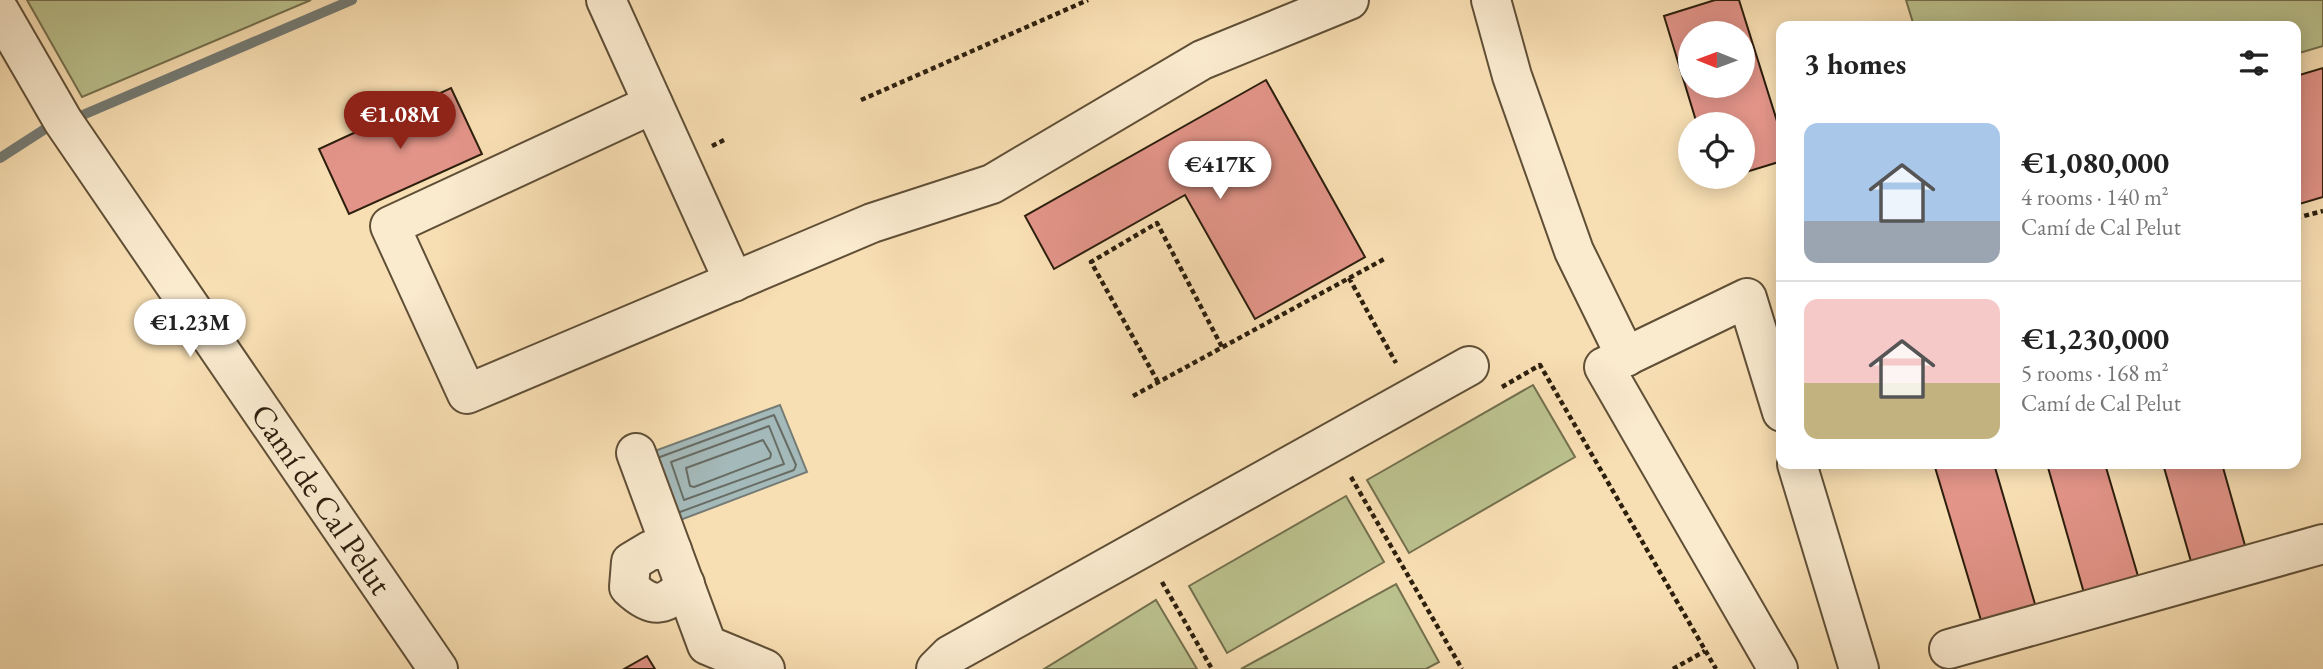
<!DOCTYPE html>
<html lang="en">
<head>
<meta charset="utf-8">
<style>
	:root { --surface:#fff; --page:#f6f6f6; --text:#222; --muted:#767676; --line:#e0e0e0; --accent:#8f2418 }
	body { margin:0; font-family:"EB Garamond",serif; background:var(--page); color:var(--text); height:100vh; display:flex; flex-direction:column; font-size:26px; white-space:nowrap }
	* { box-sizing:border-box; margin:0 }
	p { font-size:23px; color:var(--muted) }
	.icon { flex:none; width:38px; height:38px; fill:none; stroke:currentColor; stroke-width:2; stroke-linecap:round; stroke-linejoin:round }
	.map { position:relative; flex:1; overflow:hidden }
	.panel { position:absolute; left:1776px; top:21px; width:525px; height:448px; display:flex; flex-direction:column; background:var(--surface); border-radius:14px; box-shadow:0 4px 18px #0003 }
	.panel>* { flex:none }
	.needle { width:46px; rotate:271deg }
	.buttons { position:absolute; left:1678px; top:21px; display:grid; gap:14px }
	.buttons a { display:grid; place-items:center; width:77px; height:77px; border-radius:50%; background:var(--surface); box-shadow:0 4px 18px #0003; font-size:35px }
	.price { position:absolute; translate:-50% -60px; padding:0 16px; border-radius:24px; background:#fff; color:#222; font-size:23px; line-height:46px; filter:drop-shadow(0 2px 4px #0008) }
	.price::after { content:''; position:absolute; left:50%; top:42px; width:21px; height:16px; margin-left:-10px; background:inherit; clip-path:polygon(0 0,100% 0,50% 100%) }
	.price.current { background:var(--accent); color:#fff }
	ul { padding:0; list-style:none }
	li { display:flex; align-items:center; gap:21px; height:175px; padding:0 28px }
	li+li { border-top:2px solid var(--line) }
	li span { display:grid; place-items:center; flex:none; width:196px; height:140px; border-radius:14px; color:#555 }
	li>.icon { margin-inline-start:auto }
	span .icon { width:84px; height:84px; fill:#fffc; stroke-width:1 }
	li b { font-size:30px }
	h2 { display:flex; justify-content:space-between; align-items:center; height:84px; padding:0 28px; font-size:30px }
	.map>svg:first-child { display:block }
	.green { fill:#bbc28e; stroke:#74704e; stroke-width:2 }
	.water { fill:#a4b9b9; stroke:#747b75; stroke-width:2 }
	.lines { fill:none; stroke-linecap:round; stroke-linejoin:round }
	.shore { stroke:#686c64; stroke-width:2 }
	.stream { stroke:#747b75; stroke-width:10 }
	.building { fill:#e29488; stroke:#2d1f0e; stroke-width:2; fill-rule:evenodd }
	.minor-casing { stroke:#604f37; stroke-width:42 }
	.path { stroke:#2d1f0e; stroke-width:4.5; stroke-dasharray:5 3.5; stroke-linecap:butt }
	.minor { stroke:#faeace; stroke-width:38 }
	.labels { text-anchor:middle; dominant-baseline:central; stroke-width:7; stroke-linejoin:round; paint-order:stroke }
	.street-label { font-size:32px; fill:#2d1f0e; stroke:#faeace }
</style>
</head>
<body>
<div class="map">
<svg width="2323" height="669" viewBox="0 0 2323 669">
	<rect width="100%" height="100%" fill="#f8dfb3"/>
	<filter id="stains"><feTurbulence type="fractalNoise" baseFrequency=".00286" numOctaves="4"/><feColorMatrix values="0 0 0 0 .2 0 0 0 0 .09 0 0 0 0 .02 0 0 0 .5 -.17"/></filter>
	<radialGradient id="worn" r=".72"><stop offset=".6" stop-color="#630" stop-opacity="0"/><stop offset="1" stop-color="#630" stop-opacity=".3"/></radialGradient>
	<path class="green" d="M 27,0 L 311,0 L 82,97 Z
		M 1906,0 L 2323,0 L 2323,46 L 2296,54 L 2296,26 L 1914,26 Z
		M 1533,385 L 1575,457 L 1409,553 L 1367,480 Z
		M 1346,496 L 1384,562 L 1227,653 L 1189,586 Z
		M 1396,584 L 1439,662 L 1426,669 L 1241,669 Z
		M 1156,600 L 1197,669 L 1044,669 Z"/>
	<path class="water" d="M 780,405 L 807,472 L 675,522 L 649,453 Z"/>
	<g class="lines">
		<path class="shore" d="M 769,426 L 784,464 L 684,500 L 671,462 Z
			M 763,440 L 771,454 L 770,458 L 694,487 L 690,486 L 686,468 Z
			M 660,457 L 774,415 L 796,465 L 794,470 L 680,512"/>
		<path class="stream" d="M 71,120 L 352,0
			M 0,158 L 45,129"/>
	</g>
	<path class="building" d="M 1715,0 L 1739,0 L 1782,137 L 1782,161 L 1743,173 L 1743,124 L 1697,124 L 1664,16 ZM 1690,33 L 1743,33 L 1743,86 L 1690,86 Z
		M 2323,68 L 2323,197 L 2296,205 L 2296,76 Z
		M 1266,80 L 1365,257 L 1255,319 L 1185,195 L 1054,269 L 1025,216 Z
		M 451,88 L 482,154 L 349,214 L 319,149 Z
		M 1934,464 L 1994,464 L 2037,611 L 1983,627 Z
		M 2047,464 L 2105,464 L 2138,576 L 2084,593 Z
		M 2163,464 L 2222,464 L 2246,549 L 2192,565 Z
		M 647,656 L 655,669 L 624,669 Z"/>
	<g class="lines">
		<g class="minor-casing">
			<g id="minor">
				<path d="M 606,0 L 734,282"/>
				<path d="M 1491,0 L 1512,76 L 1574,251 L 1626,357"/>
				<path id="s1" d="M 0,12 L 63,121 L 438,669"/>
				<path d="M 653,104 L 390,226 L 467,394 L 872,223 L 992,184 L 1202,60 L 1349,0"/>
				<path d="M 636,453 L 707,645 L 765,669"/>
				<path d="M 1797,464 L 1859,669"/>
				<path d="M 672,550 L 651,550 L 631,562 L 629,587 C 651,608 665,609 685,584"/>
				<path d="M 1949,649 L 2323,544"/>
				<path d="M 936,669 L 950,655 L 1469,366"/>
				<path d="M 1778,669 L 1604,367 L 1747,298 L 1782,412"/>
			</g>
		</g>
		<path class="path" d="M 861,100 L 1088,0
			M 712,146 L 724,140
			M 2296,218 L 2323,211
			M 1349,278 L 1396,363
			M 1158,382 L 1091,262 L 1157,223 L 1222,347
			M 1502,387 L 1540,365 L 1716,669
			M 1133,396 L 1386,258
			M 1351,477 L 1462,669
			M 1162,582 L 1212,669
			M 1673,669 L 1705,651"/>
		<use href="#minor" class="minor"/>
	</g>
	<g class="labels">
		<g class="street-label">
			<text stroke="none"><textPath href="#s1" startOffset="584">Camí de Cal Pelut</textPath></text>
		</g>
	</g>
	<rect width="100%" height="100%" filter="url(#stains)"/>
	<rect width="100%" height="100%" fill="url(#worn)"/>
</svg>
<div class="buttons">
<a><svg class="needle" viewBox="-14 -14 28 28"><path d="M0-13l5 13h-10z" fill="#e53935"/><path d="M0 13l5-13h-10z" fill="#767676"/></svg></a>
<a><svg class="icon" aria-label="locate" viewBox="0 0 24 24"><circle cx="12" cy="12" r="6"/><path d="M12 2v4M12 18v4M2 12h4M18 12h4"/></svg></a>
</div>
<b class="price current" style="left:400px;top:151px">€1.08M</b>
<b class="price" style="left:1220px;top:201px">€417K</b>
<b class="price" style="left:190px;top:359px">€1.23M</b>
<section class="panel">
<h2>3 homes<svg class="icon" aria-label="filters" viewBox="0 0 24 24"><path d="M4 7h16M4 17h16"/><circle cx="9" cy="7" r="2"/><circle cx="15" cy="17" r="2"/></svg></h2>
<ul>
<li><span style="background:linear-gradient(#a9c7e8 70%,#9aa5b1 0)"><svg class="icon" aria-label="home" viewBox="0 0 24 24"><path d="M3 11l9-7 9 7M6 9v11h12V9"/></svg></span><div><b>€1,080,000</b><p>4 rooms · 140 m²</p><p>Camí de Cal Pelut</p></div></li>
<li><span style="background:linear-gradient(#f6c9c9 60%,#c2b280 0)"><svg class="icon" aria-label="home" viewBox="0 0 24 24"><path d="M3 11l9-7 9 7M6 9v11h12V9"/></svg></span><div><b>€1,230,000</b><p>5 rooms · 168 m²</p><p>Camí de Cal Pelut</p></div></li>
</ul>
</section>
</div>
</body>
</html>
